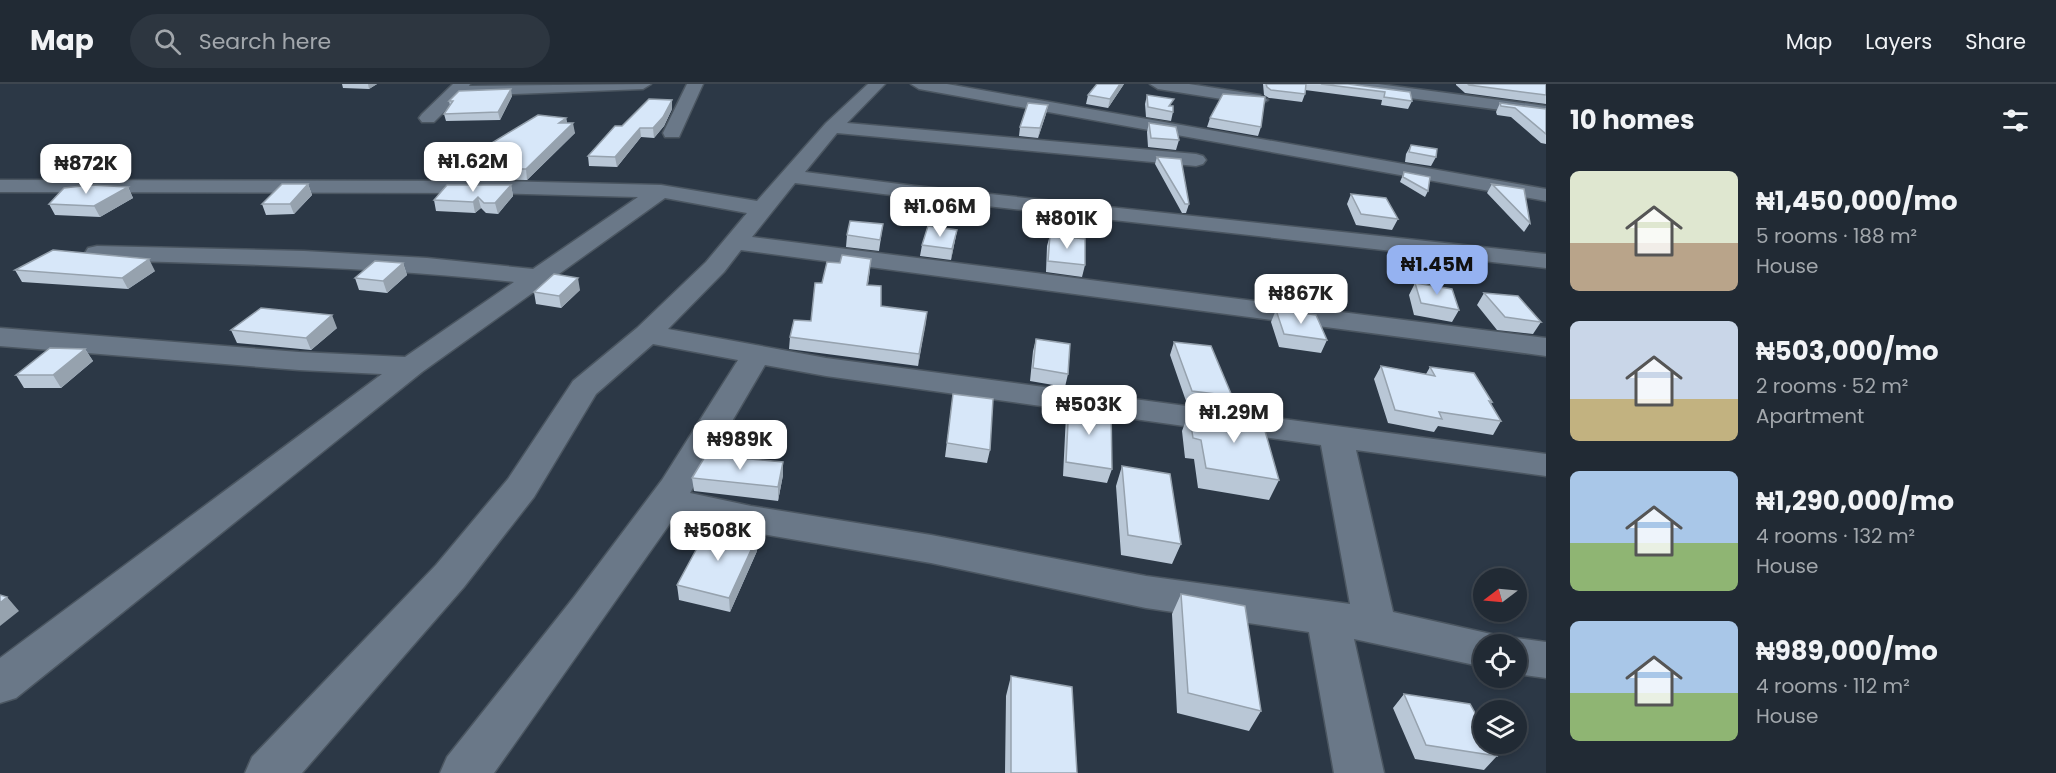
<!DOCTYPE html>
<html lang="en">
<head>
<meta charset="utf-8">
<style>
	:root { --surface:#212a34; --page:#2d3640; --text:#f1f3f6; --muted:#a2a7ac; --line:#3e464f; --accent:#95b2f1 }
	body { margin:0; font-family:Poppins,sans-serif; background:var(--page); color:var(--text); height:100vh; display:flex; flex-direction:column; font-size:22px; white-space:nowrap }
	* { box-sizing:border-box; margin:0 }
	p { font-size:20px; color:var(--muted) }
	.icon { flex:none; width:33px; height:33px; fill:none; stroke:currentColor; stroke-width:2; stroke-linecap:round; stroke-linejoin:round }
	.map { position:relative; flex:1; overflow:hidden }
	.details { display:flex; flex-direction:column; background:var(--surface); width:510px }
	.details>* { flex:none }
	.needle { width:39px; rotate:254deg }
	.controls { position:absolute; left:1473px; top:484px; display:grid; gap:12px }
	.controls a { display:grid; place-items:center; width:54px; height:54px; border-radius:50%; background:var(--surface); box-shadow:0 3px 9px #0003,0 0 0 2px var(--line); font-size:30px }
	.price { position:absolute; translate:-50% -51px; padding:0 14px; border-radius:12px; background:#fff; color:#222; font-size:20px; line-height:39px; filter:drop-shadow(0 2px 3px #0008) }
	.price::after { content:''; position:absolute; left:50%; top:36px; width:18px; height:14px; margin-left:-9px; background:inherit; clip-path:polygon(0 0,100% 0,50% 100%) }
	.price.selected { background:var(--accent); color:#111 }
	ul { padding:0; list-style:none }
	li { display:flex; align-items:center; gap:18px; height:150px; padding:0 24px }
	li span { display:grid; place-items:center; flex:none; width:168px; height:120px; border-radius:9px; color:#555 }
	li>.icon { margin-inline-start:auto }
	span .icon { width:72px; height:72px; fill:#fffc; stroke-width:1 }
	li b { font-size:26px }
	h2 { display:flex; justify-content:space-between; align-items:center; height:72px; padding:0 24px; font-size:26px }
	header { display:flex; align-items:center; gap:36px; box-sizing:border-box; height:84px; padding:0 30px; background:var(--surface); border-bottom:2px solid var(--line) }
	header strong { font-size:28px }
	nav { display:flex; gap:33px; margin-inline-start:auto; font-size:21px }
	.search { width:420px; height:54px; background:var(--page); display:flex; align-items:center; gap:15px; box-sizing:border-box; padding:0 21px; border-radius:33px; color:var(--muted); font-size:22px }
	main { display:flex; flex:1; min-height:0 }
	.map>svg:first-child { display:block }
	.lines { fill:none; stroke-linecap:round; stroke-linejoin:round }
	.minor-casing { stroke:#4b5661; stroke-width:3 }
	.minor { fill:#6a7888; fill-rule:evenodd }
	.wall { fill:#b9c7d6 }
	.shaded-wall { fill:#96a2ae }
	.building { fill:#d7e7f9; stroke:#96a2ae; stroke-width:1.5 }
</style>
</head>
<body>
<header>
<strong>Map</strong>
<div class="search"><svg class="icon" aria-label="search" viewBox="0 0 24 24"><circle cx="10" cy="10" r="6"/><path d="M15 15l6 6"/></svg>Search here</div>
<nav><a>Map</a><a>Layers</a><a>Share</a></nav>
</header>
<main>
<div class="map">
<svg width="1546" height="689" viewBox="0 0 1546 689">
	<rect width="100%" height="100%" fill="#2c3846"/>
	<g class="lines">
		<g class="minor-casing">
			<path id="minor" d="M 453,0 L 470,0 L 469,2 L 651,0 L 643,5 L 460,12 L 434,38 L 422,38 L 419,34 L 422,30 Z
				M 687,0 L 703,0 L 679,53 L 665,53 L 663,49 Z
				M 868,0 L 885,0 L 847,39 L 1196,70 L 1203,72 L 1206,76 L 1203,80 L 1196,82 L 837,49 L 805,88 L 915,102 L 1546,170 L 1546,184 L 915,114 L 795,99 L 752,153 L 1546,254 L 1546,272 L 741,166 L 724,188 L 668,245 L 826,274 L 1546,370 L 1546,392 L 1356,366 L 1393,528 L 1500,552 L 1503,558 L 1516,554 L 1546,558 L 1546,594 L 1516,590 L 1516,561 L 1484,561 L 1484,583 L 1354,555 L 1384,689 L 1334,689 L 1309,548 L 1146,524 L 931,479 L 751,448 L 676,431 L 494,689 L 440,689 L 447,673 L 574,513 L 662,396 L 738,276 L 653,260 L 596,310 L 534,413 L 464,503 L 302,689 L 245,689 L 252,673 L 436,481 L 508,395 L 573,297 L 637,244 L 706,178 L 747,129 L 665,114 L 422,288 L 16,614 L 0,619 L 0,574 L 382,290 L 299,286 L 0,262 L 0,244 L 299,268 L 405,273 L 514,198 C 375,183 236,180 97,176 L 88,174 L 85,169 L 88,164 L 97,162 L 304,167 L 427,174 L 533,185 L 638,113 L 493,109 L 0,108 L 0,96 L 493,97 L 661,101 L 757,117 L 826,39 ZM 765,281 L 826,292 L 1321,361 L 1350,520 L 1146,492 L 931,451 L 751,422 L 690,409 Z
				M 911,0 L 947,0 L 1546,105 L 1546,117 L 919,5 Z
				M 1150,0 L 1189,0 L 1260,11 L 1268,16 L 1260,21 L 1158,5 Z
				M 1333,0 L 1378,0 L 1546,22 L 1546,32 L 1341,5 Z"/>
		</g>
		<use href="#minor" class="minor"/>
	</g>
	<path class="wall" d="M 342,0 L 377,0 L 369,5 L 343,4 Z
		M 1124,0 L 1108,24 L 1086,20 L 1088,11 Z
		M 1263,0 L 1348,0 L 1410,8 L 1412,17 L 1408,25 L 1381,21 L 1382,16 L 1305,6 L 1305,10 L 1302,18 L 1269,14 L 1264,11 Z
		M 1456,0 L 1546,0 L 1546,20 L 1465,9 L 1456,1 Z
		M 1147,11 L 1173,28 L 1171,37 L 1146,33 L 1145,20 Z
		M 512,12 L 500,36 L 446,37 L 444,30 L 450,21 L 449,17 Z
		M 1500,19 L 1546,25 L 1546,60 L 1541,59 L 1511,33 L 1497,31 L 1496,28 Z
		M 1048,21 L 1046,30 L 1038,54 L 1019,52 L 1020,43 Z
		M 672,25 L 664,42 L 654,54 L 641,53 L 617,83 L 589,82 L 588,72 L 622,42 Z
		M 566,34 L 567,39 L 575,49 L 527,96 L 463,95 L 461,85 Z
		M 1210,34 L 1261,43 L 1258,52 L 1207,43 Z
		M 1149,39 L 1179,56 L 1176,66 L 1148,63 L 1147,48 Z
		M 1411,61 L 1436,73 L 1431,82 L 1405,78 L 1406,70 Z
		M 1157,73 L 1189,120 L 1186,129 L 1182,129 L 1155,80 Z
		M 1404,88 L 1428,107 L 1425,113 L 1400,98 Z
		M 308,100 L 312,111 L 294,130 L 266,131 L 262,120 Z
		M 1492,100 L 1530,139 L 1524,148 L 1487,109 Z
		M 511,101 L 513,112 L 498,130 L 486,129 L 481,124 L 475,129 L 436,127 L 434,116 Z
		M 128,103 L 133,114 L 100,133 L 55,131 L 49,120 Z
		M 1351,110 L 1398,135 L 1392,146 L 1356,141 L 1347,120 Z
		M 883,140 L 879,167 L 846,163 L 847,151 Z
		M 957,146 L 951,176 L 920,172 L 922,161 Z
		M 1050,151 L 1085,181 L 1082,193 L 1046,188 L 1047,162 Z
		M 403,179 L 407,191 L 387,209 L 359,206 L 355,194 Z
		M 870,185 L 868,201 L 881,222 L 927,228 L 918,282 L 789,265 L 790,253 L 811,237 L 822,199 Z
		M 15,186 L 155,187 L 128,205 L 22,198 Z
		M 1415,199 L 1459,226 L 1452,238 L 1414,231 L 1409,211 Z
		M 580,206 L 561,224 L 536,220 L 534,208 Z
		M 1484,209 L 1541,238 L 1533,250 L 1497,246 L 1477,221 Z
		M 1276,226 L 1327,256 L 1321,269 L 1279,263 L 1271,238 Z
		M 337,244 L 311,266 L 237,259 L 231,246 Z
		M 1036,255 L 1068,290 L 1065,303 L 1030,297 L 1033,267 Z
		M 1174,258 L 1232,312 L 1227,325 L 1187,320 L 1170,271 Z
		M 85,265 L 93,277 L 61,304 L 24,304 L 16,291 Z
		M 1381,282 L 1426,290 L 1430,283 L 1492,318 L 1491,320 L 1501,337 L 1493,351 L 1438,342 L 1434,348 L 1388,339 L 1374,295 Z
		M 953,310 L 990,366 L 987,379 L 945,373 Z
		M 1069,318 L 1112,385 L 1107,399 L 1063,392 L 1066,331 Z
		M 1204,327 L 1279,396 L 1269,416 L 1198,404 L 1194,375 L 1185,374 L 1182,347 L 1189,328 L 1203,330 Z
		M 783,378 L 783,391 L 778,417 L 694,407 L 692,394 Z
		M 1122,382 L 1181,460 L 1172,480 L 1121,471 L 1116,402 Z
		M 757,467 L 730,528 L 679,516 L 677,501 Z
		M 1181,510 L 1261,627 L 1249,647 L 1177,629 L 1172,530 Z
		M 1011,592 L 1077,689 L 1005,689 L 1006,612 Z
		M 1404,610 L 1497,672 L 1484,686 L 1415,675 L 1393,624 Z"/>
	<path class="shaded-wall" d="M 368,0 L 377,0 L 369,5 Z
		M 1120,0 L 1124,0 L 1108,24 L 1110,15 Z
		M 511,5 L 512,12 L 500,36 L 498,28 Z
		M 672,16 L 672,25 L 664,42 L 654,54 L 653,44 Z
		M 1048,21 L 1046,30 L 1038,54 L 1040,44 Z
		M 566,34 L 568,43 L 559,39 Z
		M 573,39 L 575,49 L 527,96 L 526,85 Z
		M 640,44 L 641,53 L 617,83 L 615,73 Z
		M 308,100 L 312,111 L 294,130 L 290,120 Z
		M 511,101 L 513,112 L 498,130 L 495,119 Z
		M 128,103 L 133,114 L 100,133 L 94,122 Z
		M 478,113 L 481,124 L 475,129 L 473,118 Z
		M 957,146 L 955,157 L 951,176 L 952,165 Z
		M 149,175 L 155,187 L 128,205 L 122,194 Z
		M 403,179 L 407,191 L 387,209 L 383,197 Z
		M 578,194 L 580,206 L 561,224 L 559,212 Z
		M 927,228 L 926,239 L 918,282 L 919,270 Z
		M 332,231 L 337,244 L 311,266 L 306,254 Z
		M 85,265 L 93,277 L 61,304 L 53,291 Z
		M 783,378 L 783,391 L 778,417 L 778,403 Z
		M 757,453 L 757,467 L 730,528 L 729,514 Z
		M 7,513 L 19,527 L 0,542 L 0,519 Z"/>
	<path class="building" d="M 1097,0 L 1120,0 L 1110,15 L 1088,11 Z
		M 1266,0 L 1306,0 L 1305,10 L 1271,6 L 1267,3 Z
		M 1321,0 L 1348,0 L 1410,8 L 1412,17 L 1384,13 L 1385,8 Z
		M 1468,0 L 1546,0 L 1546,11 L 1469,1 Z
		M 511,5 L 498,28 L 444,30 L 453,17 L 449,17 L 459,7 Z
		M 1223,10 L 1265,13 L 1261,43 L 1210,34 Z
		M 1147,11 L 1174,15 L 1169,22 L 1173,22 L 1173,28 L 1148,23 Z
		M 649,15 L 672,16 L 663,33 L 653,44 L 640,44 L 615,73 L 588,72 L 615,42 L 622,42 Z
		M 1028,19 L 1048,21 L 1040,44 L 1020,43 Z
		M 1500,19 L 1546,25 L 1546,50 L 1515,24 L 1501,22 Z
		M 538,31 L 566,34 L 559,39 L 573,39 L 526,85 L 461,85 L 472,71 Z
		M 1149,39 L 1176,43 L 1179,56 L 1151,54 Z
		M 1411,61 L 1437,65 L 1436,73 L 1409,68 Z
		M 1157,73 L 1181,75 L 1189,120 L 1185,120 Z
		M 1404,88 L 1430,93 L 1428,107 L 1403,93 Z
		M 282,100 L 308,100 L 290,120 L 262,120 Z
		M 1492,100 L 1524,105 L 1530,139 Z
		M 91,101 L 128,103 L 94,122 L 49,120 L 64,104 Z
		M 447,101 L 511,101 L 495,119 L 484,119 L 478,113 L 473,118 L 434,116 Z
		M 1351,110 L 1386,114 L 1398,135 L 1361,130 Z
		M 850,137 L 883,140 L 880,156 L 847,151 Z
		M 928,142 L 957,146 L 952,165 L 922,161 Z
		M 1050,151 L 1085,155 L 1085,181 L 1048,177 Z
		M 53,166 L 149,175 L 122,194 L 15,186 Z
		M 842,171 L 871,175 L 867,201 L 881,202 L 881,222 L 927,228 L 919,270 L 790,253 L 794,236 L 811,237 L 815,199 L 822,199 L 827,178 L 840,179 Z
		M 375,177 L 403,179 L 383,197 L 355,194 Z
		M 554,190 L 578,194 L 559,212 L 534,208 Z
		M 1415,199 L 1452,205 L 1459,226 L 1421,219 Z
		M 1484,209 L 1518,212 L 1541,238 L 1505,233 Z
		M 261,224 L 332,231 L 306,254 L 231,246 Z
		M 1276,226 L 1316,231 L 1327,256 L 1284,250 Z
		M 1036,255 L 1070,260 L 1068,290 L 1033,284 Z
		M 1174,258 L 1211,262 L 1232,312 L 1192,307 Z
		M 50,264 L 85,265 L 53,291 L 16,291 Z
		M 1381,282 L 1435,292 L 1430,283 L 1474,289 L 1492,318 L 1489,317 L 1501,337 L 1439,328 L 1442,335 L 1395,326 Z
		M 953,310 L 993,315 L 990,366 L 947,359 Z
		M 1069,318 L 1111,325 L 1112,385 L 1066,378 Z
		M 1204,327 L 1246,332 L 1248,337 L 1263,340 L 1279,396 L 1206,384 L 1201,356 L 1193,354 L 1189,328 L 1206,331 Z
		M 706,371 L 783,378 L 778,403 L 692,394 Z
		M 1122,382 L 1170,390 L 1181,460 L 1128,451 Z
		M 709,442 L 757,453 L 729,514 L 677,501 Z
		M 1181,510 L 1245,522 L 1261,627 L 1188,609 Z
		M 0,511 L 7,513 L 0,519 Z
		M 1011,592 L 1072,603 L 1077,689 L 1011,689 Z
		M 1404,610 L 1470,620 L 1484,645 L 1484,660 L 1491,660 L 1497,672 L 1426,661 Z"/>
</svg>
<div class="controls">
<a><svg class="needle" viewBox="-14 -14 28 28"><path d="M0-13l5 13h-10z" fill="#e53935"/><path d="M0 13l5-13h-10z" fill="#a2a7ac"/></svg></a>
<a><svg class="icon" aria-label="locate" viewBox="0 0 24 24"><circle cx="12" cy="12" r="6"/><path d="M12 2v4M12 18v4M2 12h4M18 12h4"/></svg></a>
<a><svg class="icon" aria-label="layers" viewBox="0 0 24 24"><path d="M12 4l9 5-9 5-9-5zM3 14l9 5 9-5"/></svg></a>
</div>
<b class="price" style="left:473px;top:109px">₦1.62M</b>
<b class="price" style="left:86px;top:111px">₦872K</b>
<b class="price" style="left:940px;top:154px">₦1.06M</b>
<b class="price" style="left:1067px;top:166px">₦801K</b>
<b class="price selected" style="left:1437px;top:212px">₦1.45M</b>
<b class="price" style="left:1301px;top:241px">₦867K</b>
<b class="price" style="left:1089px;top:352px">₦503K</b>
<b class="price" style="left:1234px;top:360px">₦1.29M</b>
<b class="price" style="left:740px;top:387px">₦989K</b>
<b class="price" style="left:718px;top:478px">₦508K</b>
</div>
<section class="details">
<h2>10 homes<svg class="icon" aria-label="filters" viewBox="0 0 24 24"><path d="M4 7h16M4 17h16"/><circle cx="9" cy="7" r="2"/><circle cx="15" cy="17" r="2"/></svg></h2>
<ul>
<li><span style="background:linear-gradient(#dfe7d0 60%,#b9a48a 0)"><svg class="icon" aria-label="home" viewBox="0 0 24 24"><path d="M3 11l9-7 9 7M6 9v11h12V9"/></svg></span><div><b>₦1,450,000/mo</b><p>5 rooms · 188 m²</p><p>House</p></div></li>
<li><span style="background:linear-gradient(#c9d6e8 65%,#c2b280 0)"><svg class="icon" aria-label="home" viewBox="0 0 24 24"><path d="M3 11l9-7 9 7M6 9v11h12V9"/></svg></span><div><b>₦503,000/mo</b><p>2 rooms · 52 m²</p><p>Apartment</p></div></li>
<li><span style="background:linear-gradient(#a9c7e8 60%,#8fb573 0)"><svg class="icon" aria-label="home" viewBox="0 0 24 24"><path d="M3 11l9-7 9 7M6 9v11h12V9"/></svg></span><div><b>₦1,290,000/mo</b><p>4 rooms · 132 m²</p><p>House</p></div></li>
<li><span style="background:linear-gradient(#a9c7e8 60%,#8fb573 0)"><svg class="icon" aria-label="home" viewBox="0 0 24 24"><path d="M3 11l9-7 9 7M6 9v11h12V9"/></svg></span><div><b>₦989,000/mo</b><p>4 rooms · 112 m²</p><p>House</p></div></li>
</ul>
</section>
</main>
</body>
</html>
